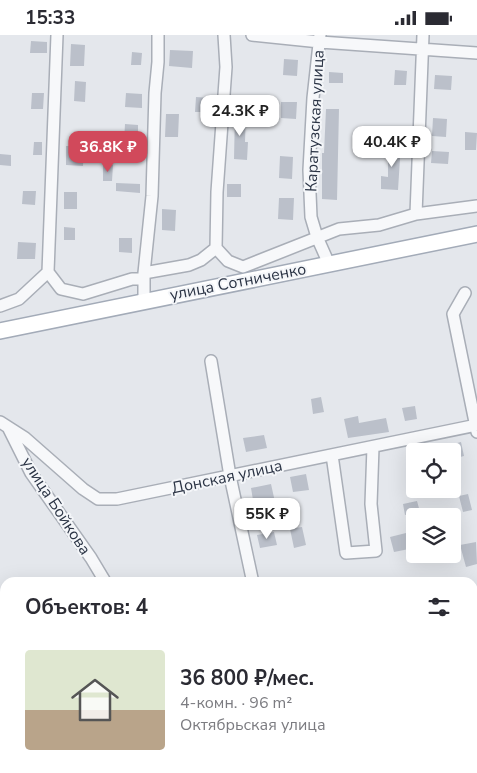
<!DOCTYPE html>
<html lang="ru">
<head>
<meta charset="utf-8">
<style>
	:root { --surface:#fff; --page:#f2f2f3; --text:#2b2b33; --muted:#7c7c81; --accent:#d1495b }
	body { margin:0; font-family:"Nunito Sans",sans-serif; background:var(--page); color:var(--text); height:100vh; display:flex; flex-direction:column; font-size:19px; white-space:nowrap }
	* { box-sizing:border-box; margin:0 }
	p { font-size:16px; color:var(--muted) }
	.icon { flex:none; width:28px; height:28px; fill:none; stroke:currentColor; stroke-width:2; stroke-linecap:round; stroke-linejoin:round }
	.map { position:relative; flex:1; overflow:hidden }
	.panel { position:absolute; left:0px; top:542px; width:478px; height:196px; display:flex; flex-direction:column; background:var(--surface); border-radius:15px 15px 0 0; box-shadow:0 5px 20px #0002 }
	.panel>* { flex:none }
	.fabs { position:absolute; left:406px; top:408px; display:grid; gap:10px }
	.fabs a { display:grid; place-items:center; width:55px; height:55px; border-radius:5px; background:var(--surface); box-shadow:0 5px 20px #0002; font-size:25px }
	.price { position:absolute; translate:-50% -42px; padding:0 11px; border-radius:10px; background:#fff; color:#222; font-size:16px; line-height:32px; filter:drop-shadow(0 1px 2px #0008) }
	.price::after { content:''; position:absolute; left:50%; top:30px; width:15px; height:11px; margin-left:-8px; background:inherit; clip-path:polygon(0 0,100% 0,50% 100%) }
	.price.current { background:var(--accent); color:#fff }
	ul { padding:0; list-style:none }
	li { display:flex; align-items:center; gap:15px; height:125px; padding:0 25px }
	li span { display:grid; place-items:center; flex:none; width:140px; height:100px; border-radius:5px; color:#555 }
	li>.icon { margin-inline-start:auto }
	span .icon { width:60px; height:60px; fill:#fffc; stroke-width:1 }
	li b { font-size:21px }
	h2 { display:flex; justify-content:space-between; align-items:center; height:60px; padding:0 25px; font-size:21px }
	.status { display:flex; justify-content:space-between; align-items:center; height:35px; padding:0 25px; background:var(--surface); direction:ltr }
	.status svg { height:14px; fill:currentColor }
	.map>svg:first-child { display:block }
	.building { fill:#bbc0ca }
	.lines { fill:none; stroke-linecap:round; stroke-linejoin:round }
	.minor-casing { stroke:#a9aeb7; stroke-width:14 }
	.major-casing { stroke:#a3abb8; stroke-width:18 }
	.minor { stroke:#f7f8fa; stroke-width:11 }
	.major { stroke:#fff; stroke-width:15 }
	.labels { text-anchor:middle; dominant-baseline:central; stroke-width:4; stroke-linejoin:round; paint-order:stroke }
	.street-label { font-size:16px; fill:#2b3445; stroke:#f4f6f9 }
</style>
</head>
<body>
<div class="status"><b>15:33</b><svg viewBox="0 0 49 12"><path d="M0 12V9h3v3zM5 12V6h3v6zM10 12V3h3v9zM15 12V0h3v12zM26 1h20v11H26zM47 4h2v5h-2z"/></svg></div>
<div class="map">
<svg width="477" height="738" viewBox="0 0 477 738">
	<rect width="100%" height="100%" fill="#e4e7ec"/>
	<path class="building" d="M 31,6 L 47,7 L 47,18 L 30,18 Z
		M 71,9 L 85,10 L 84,31 L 70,31 Z
		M 170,15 L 193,16 L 192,33 L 169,31 Z
		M 132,17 L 142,18 L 141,30 L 131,30 Z
		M 284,24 L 298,25 L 297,41 L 283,40 Z
		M 395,35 L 407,36 L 406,50 L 394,50 Z
		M 329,37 L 343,38 L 343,48 L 329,48 Z
		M 435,40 L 452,41 L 451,55 L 434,54 Z
		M 75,46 L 86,47 L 85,67 L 74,66 Z
		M 32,58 L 44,58 L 43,74 L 31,74 Z
		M 126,58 L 142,59 L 142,73 L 125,72 Z
		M 196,62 L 210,63 L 210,77 L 195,77 Z
		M 281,67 L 297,67 L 296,84 L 281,83 Z
		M 326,74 L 339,74 L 337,165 L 322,164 L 322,118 L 324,118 Z
		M 235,77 L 246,77 L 245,107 L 248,107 L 247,125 L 234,124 Z
		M 166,79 L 179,79 L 178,102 L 165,102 Z
		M 433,83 L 447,84 L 446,102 L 432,101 Z
		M 125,89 L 138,90 L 138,107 L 124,106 Z
		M 465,97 L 477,98 L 476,115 L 465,115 Z
		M 34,107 L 42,107 L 42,120 L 33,120 Z
		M 388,107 L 401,108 L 398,155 L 381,154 L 381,141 L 388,142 Z
		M 66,111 L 84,111 L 83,131 L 66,130 Z
		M 432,116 L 449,117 L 448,129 L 431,128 Z
		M 0,119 L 11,120 L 11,131 L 0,130 Z
		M 280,121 L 293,122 L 292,144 L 279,143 Z
		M 103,129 L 113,130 L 112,146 L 103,146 Z
		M 116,148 L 140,149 L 140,158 L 116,156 Z
		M 227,149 L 241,149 L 241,162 L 227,162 Z
		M 23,156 L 36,156 L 35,170 L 22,169 Z
		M 64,157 L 77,157 L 77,174 L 64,174 Z
		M 279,163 L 294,163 L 293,185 L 278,184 Z
		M 162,174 L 176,175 L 175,196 L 162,195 Z
		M 64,192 L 75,193 L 75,205 L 64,205 Z
		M 119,203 L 132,203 L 132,218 L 119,217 Z
		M 18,207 L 36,208 L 35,224 L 17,224 Z
		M 321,362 L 324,377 L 313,379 L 311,364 Z
		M 415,371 L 417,384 L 405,386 L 402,373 Z
		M 358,381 L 359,388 L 386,383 L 389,397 L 348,403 L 344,384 Z
		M 264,400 L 267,413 L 246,417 L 243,403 Z
		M 461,407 L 464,421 L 452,424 L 452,416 L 433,416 L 433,414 Z
		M 306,439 L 309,455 L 293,457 L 290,442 Z
		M 271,449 L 275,467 L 254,471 L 251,453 Z
		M 468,459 L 472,475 L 463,477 L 459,461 Z
		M 417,466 L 420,477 L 405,480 L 403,469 Z
		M 302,492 L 306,510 L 294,513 L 290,494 Z
		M 274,497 L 277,510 L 260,513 L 257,500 Z
		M 406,498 L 409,514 L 394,517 L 390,502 Z
		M 476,507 L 477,529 L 466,532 L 460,510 Z"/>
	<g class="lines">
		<g class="minor-casing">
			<path id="minor" d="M 252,0 L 320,7 L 477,18
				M 320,0 L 313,63 L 309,135 L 311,182 L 317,202 L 329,229
				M 416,179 L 423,0
				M 216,213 L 228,226 L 243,232 L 339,194 L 379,190 L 416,179 L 477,171
				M 216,213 L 217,157 L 226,32 L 224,0
				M 48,237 L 61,254 L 83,259 L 132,244 L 144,244
				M 144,238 L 189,230 L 201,225 L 216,213
				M 465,258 L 453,279 L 477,397
				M 144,266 L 144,238 L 152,161 L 155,58 L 158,27 L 158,0
				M 0,271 L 19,264 L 48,237 L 57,0
				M 211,326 L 230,441 L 253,548
				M 0,387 L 25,403 L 83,454 L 98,464 L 117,464 L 477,390
				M 9,394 L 31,438 L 91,523 L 106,548
				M 332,420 L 346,518 L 376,516 L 371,469 L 373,412
				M 472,653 L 477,651
				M 292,734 L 293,738"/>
		</g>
		<g class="major-casing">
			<path id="major" d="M 0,296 L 477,199"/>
		</g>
		<use href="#minor" class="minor"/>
		<use href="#major" class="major"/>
	</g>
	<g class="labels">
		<g class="street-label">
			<text transform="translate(315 86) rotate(-87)">Каратузская улица</text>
			<text transform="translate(238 247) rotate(-11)">улица Сотниченко</text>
			<text transform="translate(227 442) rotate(-12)">Донская улица</text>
			<text transform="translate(56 471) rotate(57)">улица Бойкова</text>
		</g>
	</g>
</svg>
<div class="fabs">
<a><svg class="icon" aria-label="locate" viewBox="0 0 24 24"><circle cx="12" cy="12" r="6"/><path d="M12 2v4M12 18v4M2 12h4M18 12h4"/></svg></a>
<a><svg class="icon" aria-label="layers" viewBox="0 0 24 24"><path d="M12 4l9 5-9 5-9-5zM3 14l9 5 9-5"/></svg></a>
</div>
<b class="price" style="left:240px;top:102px">24.3K ₽</b>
<b class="price" style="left:392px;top:133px">40.4K ₽</b>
<b class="price current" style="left:108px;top:138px">36.8K ₽</b>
<b class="price" style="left:267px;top:505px">55K ₽</b>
<section class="panel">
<h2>Объектов: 4<svg class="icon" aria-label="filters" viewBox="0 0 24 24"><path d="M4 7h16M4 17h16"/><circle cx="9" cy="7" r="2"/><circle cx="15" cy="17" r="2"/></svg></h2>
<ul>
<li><span style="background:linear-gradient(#dfe7d0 60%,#b9a48a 0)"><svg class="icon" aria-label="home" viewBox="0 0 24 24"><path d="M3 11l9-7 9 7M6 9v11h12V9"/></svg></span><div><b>36 800 ₽/мес.</b><p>4-комн. · 96 m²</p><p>Октябрьская улица</p></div></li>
</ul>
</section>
</div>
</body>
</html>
